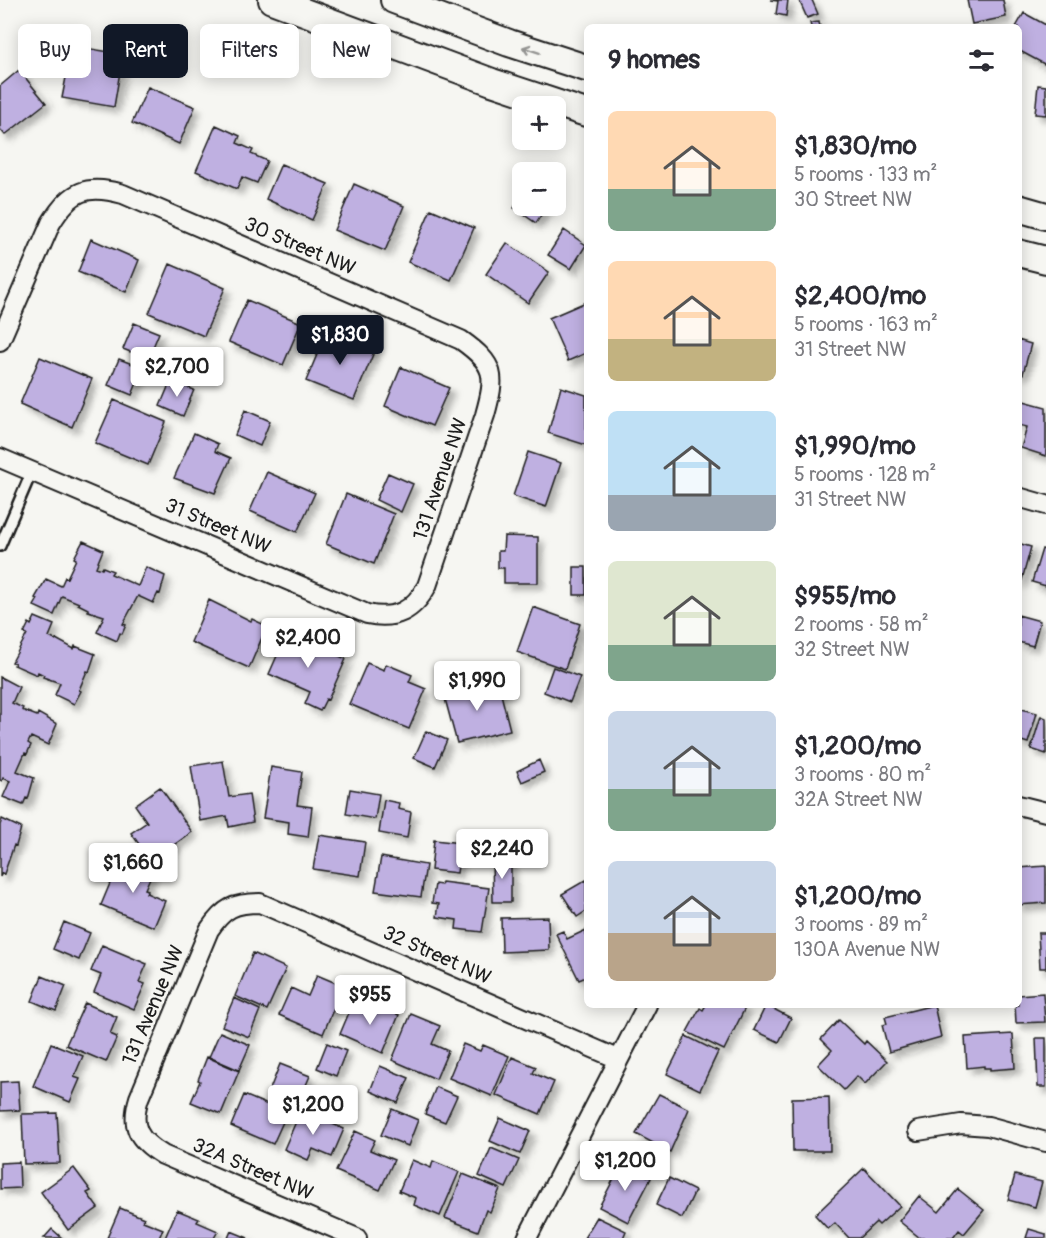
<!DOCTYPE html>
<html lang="en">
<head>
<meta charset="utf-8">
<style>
	:root { --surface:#fff; --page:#f2f2f3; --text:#2b2b33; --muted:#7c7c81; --accent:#111827 }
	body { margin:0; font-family:Pangolin,sans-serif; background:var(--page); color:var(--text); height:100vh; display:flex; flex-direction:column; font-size:22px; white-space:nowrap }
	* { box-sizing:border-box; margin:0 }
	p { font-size:20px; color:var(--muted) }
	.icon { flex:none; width:33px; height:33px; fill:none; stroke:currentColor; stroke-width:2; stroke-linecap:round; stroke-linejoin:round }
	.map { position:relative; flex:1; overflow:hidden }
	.panel { position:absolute; left:584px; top:24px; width:438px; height:984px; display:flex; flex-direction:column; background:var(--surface); border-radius:9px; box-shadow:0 3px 15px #0003 }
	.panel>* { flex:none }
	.guide { position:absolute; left:18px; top:24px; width:476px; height:54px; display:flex; gap:12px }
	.controls { position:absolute; left:512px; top:96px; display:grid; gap:12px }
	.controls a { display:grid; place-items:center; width:54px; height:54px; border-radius:9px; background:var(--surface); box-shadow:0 3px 15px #0003; font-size:30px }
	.price { position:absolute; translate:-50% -51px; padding:0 14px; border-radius:6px; background:#fff; color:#222; font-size:20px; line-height:39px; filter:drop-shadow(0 2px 3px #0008) }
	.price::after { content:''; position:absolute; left:50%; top:36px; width:18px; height:14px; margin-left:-9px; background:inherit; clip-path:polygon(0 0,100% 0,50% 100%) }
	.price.current { background:var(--accent); color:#fff }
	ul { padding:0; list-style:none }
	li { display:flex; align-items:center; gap:18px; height:150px; padding:0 24px }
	li span { display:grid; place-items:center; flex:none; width:168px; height:120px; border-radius:9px; color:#555 }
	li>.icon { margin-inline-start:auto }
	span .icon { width:72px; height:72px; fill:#fffc; stroke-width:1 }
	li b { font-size:26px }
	h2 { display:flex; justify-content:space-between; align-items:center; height:72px; padding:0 24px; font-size:26px }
	.pill { padding:0 21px; border-radius:9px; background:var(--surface); box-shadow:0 3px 15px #0003; font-size:21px; line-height:54px }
	.pill.current { background:var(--accent); color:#fff }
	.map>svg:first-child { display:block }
	.building { fill:#bfb0e1; stroke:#1c1c1c; stroke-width:1.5; filter:url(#shadow) }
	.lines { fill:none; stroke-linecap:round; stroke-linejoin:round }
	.service-casing { stroke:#1c1c1c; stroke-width:14 }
	.minor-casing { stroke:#1c1c1c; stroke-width:22 }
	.secondary-casing { stroke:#1c1c1c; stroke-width:30 }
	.service { stroke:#f6f6f2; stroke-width:9 }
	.minor { stroke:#f6f6f2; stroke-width:18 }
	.secondary { stroke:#f6f6f2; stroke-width:26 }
	.oneway { stroke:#949492 }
	.labels { text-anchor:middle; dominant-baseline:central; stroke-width:5; stroke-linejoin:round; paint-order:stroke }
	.street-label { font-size:20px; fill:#1c1c1c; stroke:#f6f6f2 }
</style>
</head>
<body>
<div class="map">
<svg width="1046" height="1238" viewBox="0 0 1046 1238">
	<defs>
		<filter id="shadow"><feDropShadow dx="5.5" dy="5.5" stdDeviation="3" flood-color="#0004"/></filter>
	</defs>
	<rect width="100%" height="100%" fill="#f6f6f2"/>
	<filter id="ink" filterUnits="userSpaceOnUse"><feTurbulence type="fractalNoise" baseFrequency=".0167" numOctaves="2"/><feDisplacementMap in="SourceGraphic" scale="12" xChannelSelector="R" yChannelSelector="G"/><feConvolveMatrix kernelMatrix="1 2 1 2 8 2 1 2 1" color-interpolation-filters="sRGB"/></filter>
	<g filter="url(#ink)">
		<path class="building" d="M 770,0 L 788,0 L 786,16 L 776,14 L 778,1 Z
			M 799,0 L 812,0 L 818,14 L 807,18 Z
			M 967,0 L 1003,0 L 1006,17 L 972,24 Z
			M 1024,13 L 1046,25 L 1046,65 L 1018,50 L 1018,27 L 1016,27 Z
			M 819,22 L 820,27 L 811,27 L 810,23 Z
			M 72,46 L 123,54 L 114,107 L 62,98 Z
			M 19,70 L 46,103 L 5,135 L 0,129 L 0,86 Z
			M 1038,85 L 1046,86 L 1046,115 L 1035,114 Z
			M 148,87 L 195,107 L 179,144 L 132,123 Z
			M 216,125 L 240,136 L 237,143 L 253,150 L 251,154 L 267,161 L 257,183 L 242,177 L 237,189 L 196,171 Z
			M 281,164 L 328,184 L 312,220 L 266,199 Z
			M 354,184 L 404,206 L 385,251 L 334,230 Z
			M 522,195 L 522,206 L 547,206 L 536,223 L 514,208 Z
			M 431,209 L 474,228 L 451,280 L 408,262 Z
			M 564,230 L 586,245 L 571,269 L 548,255 Z
			M 91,239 L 139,260 L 126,292 L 78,272 Z
			M 507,243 L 549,272 L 528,303 L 486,274 Z
			M 170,264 L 225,288 L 204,336 L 149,313 Z
			M 247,300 L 301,323 L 283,365 L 229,342 Z
			M 586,302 L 586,353 L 568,361 L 549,318 Z
			M 134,323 L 159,333 L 148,359 L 123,349 Z
			M 326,333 L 374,352 L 354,400 L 306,381 Z
			M 1018,340 L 1031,344 L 1023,374 L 1018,373 Z
			M 40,357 L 92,379 L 72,427 L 20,404 Z
			M 119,359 L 143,368 L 132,395 L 108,385 Z
			M 401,367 L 449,388 L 432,426 L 385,406 Z
			M 171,380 L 194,390 L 183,416 L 160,406 Z
			M 561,387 L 586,395 L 586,445 L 548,433 Z
			M 114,400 L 166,422 L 148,465 L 95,443 Z
			M 1020,400 L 1046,407 L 1046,456 L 1021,448 L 1027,427 L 1018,425 Z
			M 245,410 L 270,421 L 260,446 L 235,435 Z
			M 194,433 L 218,444 L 215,451 L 231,458 L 215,493 L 174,478 Z
			M 528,452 L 561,463 L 546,507 L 513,496 Z
			M 267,472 L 315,493 L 297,532 L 250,511 Z
			M 388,473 L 413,484 L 401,512 L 376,500 Z
			M 346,494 L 394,514 L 374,564 L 326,544 Z
			M 504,536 L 538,537 L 538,583 L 504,583 L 504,568 L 498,568 L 498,551 L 503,551 Z
			M 83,541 L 103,550 L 96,567 L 102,569 L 103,567 L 113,571 L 111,574 L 138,586 L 146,567 L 165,576 L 160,594 L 158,593 L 153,603 L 138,596 L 123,624 L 126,625 L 122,634 L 120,633 L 117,641 L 97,632 L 104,616 L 88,611 L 88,609 L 78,604 L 79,603 L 62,596 L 54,615 L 34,606 L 38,599 L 35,598 L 46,579 L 61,586 L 65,577 L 67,578 L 76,559 L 74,558 Z
			M 1018,543 L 1031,547 L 1022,580 L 1020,579 L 1018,584 Z
			M 1042,549 L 1046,550 L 1046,586 L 1032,582 Z
			M 574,567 L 586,567 L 586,595 L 574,595 Z
			M 209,600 L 251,621 L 252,619 L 267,626 L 249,668 L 191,642 Z
			M 533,607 L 580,624 L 565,669 L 517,652 Z
			M 1018,615 L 1040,621 L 1033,646 L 1018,642 Z
			M 35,617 L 54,625 L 49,637 L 55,640 L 56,639 L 74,649 L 75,646 L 95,654 L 89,672 L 87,671 L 79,690 L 81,691 L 74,704 L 55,695 L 60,683 L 43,677 L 44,675 L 38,672 L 37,675 L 14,665 L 15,663 L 12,662 L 27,634 L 24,633 L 29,623 L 31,625 Z
			M 287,633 L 325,652 L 326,650 L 346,659 L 328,700 L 326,699 L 320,711 L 305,704 L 310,692 L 269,674 Z
			M 367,663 L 384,670 L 386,664 L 412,675 L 409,682 L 426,689 L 409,729 L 349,704 Z
			M 553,667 L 580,677 L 570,702 L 544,692 Z
			M 0,677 L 19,687 L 12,703 L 23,708 L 22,710 L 37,716 L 38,713 L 57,724 L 48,745 L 31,737 L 28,743 L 31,745 L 27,754 L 25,753 L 17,771 L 34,778 L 28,799 L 26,798 L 23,805 L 3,797 L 10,781 L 3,778 L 2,781 L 0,780 Z
			M 498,682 L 510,730 L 457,743 L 444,695 Z
			M 1018,708 L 1037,713 L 1028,743 L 1018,740 Z
			M 1041,716 L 1046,718 L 1046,754 L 1031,749 Z
			M 426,731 L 447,740 L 435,767 L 414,758 Z
			M 539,760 L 544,772 L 522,782 L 517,771 Z
			M 223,761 L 229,797 L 249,794 L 253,822 L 229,827 L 227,816 L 200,821 L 191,766 Z
			M 271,767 L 302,772 L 297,805 L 312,807 L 308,837 L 288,834 L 289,822 L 263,818 Z
			M 160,787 L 192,832 L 151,861 L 131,833 L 147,822 L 135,805 Z
			M 350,789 L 379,794 L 375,819 L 346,814 Z
			M 384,800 L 399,803 L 398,809 L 411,812 L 407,838 L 379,833 Z
			M 2,819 L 21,828 L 16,846 L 14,845 L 4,874 L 2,873 L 0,877 L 0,825 Z
			M 319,835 L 365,842 L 360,876 L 313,869 Z
			M 434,840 L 461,843 L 457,873 L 431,870 Z
			M 121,857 L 153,871 L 145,889 L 148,890 L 146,893 L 165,901 L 154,927 L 101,905 Z
			M 381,857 L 426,865 L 421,897 L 375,891 Z
			M 492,859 L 511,859 L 511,902 L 493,902 Z
			M 1046,866 L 1046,903 L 1018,905 L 1018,868 Z
			M 586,880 L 586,911 L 577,917 L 562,894 Z
			M 442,882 L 489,888 L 482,932 L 456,929 L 457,920 L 437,917 L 439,904 L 432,903 L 435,884 L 441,885 Z
			M 548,917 L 549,950 L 502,952 L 501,918 Z
			M 64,922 L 90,933 L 79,960 L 53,949 Z
			M 586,930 L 586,977 L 579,980 L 556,934 L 563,931 L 567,939 Z
			M 1038,933 L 1046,933 L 1046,968 L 1040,968 Z
			M 102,945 L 147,964 L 139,982 L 145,984 L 134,1009 L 94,992 L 101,975 L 91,971 Z
			M 253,953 L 286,968 L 267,1010 L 235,996 Z
			M 317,975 L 343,986 L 323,1034 L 279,1015 L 291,988 L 308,996 Z
			M 42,976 L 66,986 L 56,1011 L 32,1001 Z
			M 1043,993 L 1045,1022 L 1016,1023 L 1015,1005 L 1018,1005 L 1018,995 Z
			M 234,998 L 260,1010 L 249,1037 L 222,1026 Z
			M 85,1003 L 117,1017 L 110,1034 L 117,1037 L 106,1062 L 66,1045 Z
			M 353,1003 L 372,1011 L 375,1004 L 399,1015 L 383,1053 L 340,1034 Z
			M 706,1005 L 739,1005 L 745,1008 L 724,1050 L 687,1032 L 700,1008 L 703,1010 Z
			M 766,1005 L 791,1018 L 779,1042 L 754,1030 Z
			M 934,1005 L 941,1037 L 889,1052 L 882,1025 L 887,1024 L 885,1017 Z
			M 411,1014 L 440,1026 L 432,1044 L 448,1051 L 436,1079 L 392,1060 Z
			M 839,1020 L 864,1044 L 866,1041 L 887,1061 L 865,1084 L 857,1076 L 844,1090 L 818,1065 L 832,1050 L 821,1039 Z
			M 220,1032 L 250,1045 L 239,1070 L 209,1057 Z
			M 1013,1034 L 1015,1068 L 990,1070 L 990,1068 L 984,1068 L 984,1066 L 967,1068 L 965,1037 Z
			M 686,1036 L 718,1052 L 700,1090 L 667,1074 Z
			M 1036,1038 L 1046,1038 L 1046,1087 L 1038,1087 Z
			M 51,1043 L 83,1056 L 74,1077 L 80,1079 L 70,1102 L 33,1086 Z
			M 327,1043 L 346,1051 L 336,1076 L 317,1068 Z
			M 463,1044 L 480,1051 L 483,1045 L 509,1056 L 492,1096 L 449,1078 Z
			M 207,1057 L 239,1071 L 221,1114 L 191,1102 L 200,1081 L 198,1080 Z
			M 512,1057 L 536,1067 L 533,1073 L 554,1082 L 540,1114 L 496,1095 Z
			M 280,1064 L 310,1076 L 299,1101 L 270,1089 Z
			M 380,1066 L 409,1078 L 398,1103 L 370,1091 Z
			M 18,1081 L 20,1110 L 0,1111 L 0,1082 Z
			M 436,1087 L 457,1096 L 445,1122 L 425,1114 Z
			M 659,1094 L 689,1109 L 670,1152 L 636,1134 Z
			M 244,1095 L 287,1113 L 273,1144 L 231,1126 Z
			M 829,1097 L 830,1151 L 793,1151 L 792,1098 Z
			M 392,1109 L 418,1120 L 408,1146 L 381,1135 Z
			M 301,1110 L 344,1129 L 332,1157 L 313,1149 L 308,1160 L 284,1149 Z
			M 57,1113 L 60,1163 L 24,1164 L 22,1114 Z
			M 500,1118 L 530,1131 L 520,1154 L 490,1141 Z
			M 355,1131 L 375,1140 L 370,1150 L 394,1160 L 380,1190 L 336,1171 Z
			M 491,1148 L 519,1160 L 506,1188 L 479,1176 Z
			M 412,1160 L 431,1168 L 433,1161 L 459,1172 L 440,1216 L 414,1205 L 416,1198 L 399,1191 Z
			M 19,1162 L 20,1188 L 0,1189 L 0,1163 Z
			M 622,1163 L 651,1178 L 628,1222 L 599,1207 Z
			M 74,1168 L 91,1191 L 87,1193 L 98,1208 L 68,1230 L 41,1192 Z
			M 864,1168 L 900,1206 L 879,1225 L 876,1222 L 859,1238 L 849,1238 L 835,1223 L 828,1229 L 815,1215 Z
			M 463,1174 L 500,1189 L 490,1212 L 486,1210 L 478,1231 L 445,1218 Z
			M 1015,1175 L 1042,1182 L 1035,1207 L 1008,1200 Z
			M 669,1178 L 695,1191 L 682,1218 L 656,1205 Z
			M 958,1189 L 984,1210 L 964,1234 L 959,1230 L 953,1238 L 920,1238 L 899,1221 L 919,1196 L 939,1212 Z
			M 120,1208 L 144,1218 L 143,1221 L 163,1229 L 159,1238 L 107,1238 Z
			M 177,1210 L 199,1219 L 197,1222 L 218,1231 L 214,1238 L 165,1238 Z
			M 597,1217 L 626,1231 L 623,1238 L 584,1238 Z
			M 52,1229 L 62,1238 L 44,1238 Z
			M 1029,1229 L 1046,1234 L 1046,1238 L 1026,1238 Z
			M 231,1231 L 248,1238 L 228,1238 Z"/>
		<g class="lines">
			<g class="service-casing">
				<path id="service" d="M 0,546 L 32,471"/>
			</g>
			<g class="minor-casing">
				<path id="minor" d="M 0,341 L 51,223 C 71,190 87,184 123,194 L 461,340 C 496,365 496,375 485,415 L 427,586 C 413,611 396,620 367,614 L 0,458
					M 1018,497 L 1046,505
					M 1018,805 L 1046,812
					M 918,1131 L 961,1124 L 988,1126 L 1046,1142
					M 357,1238 L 163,1155 C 138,1140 130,1127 139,1098 L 209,930 C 224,908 234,903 260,903 L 618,1059
					M 527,1238 L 647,1005"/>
			</g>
			<g class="secondary-casing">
				<path id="secondary" d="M 272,0 L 492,82 L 586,113
					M 394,0 L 509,43 L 586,68
					M 1018,208 L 1046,216
					M 1018,253 L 1046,260"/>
			</g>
			<use href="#service" class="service"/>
			<use href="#minor" class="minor"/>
			<use href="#secondary" class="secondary"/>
		</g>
		<defs><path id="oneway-shaft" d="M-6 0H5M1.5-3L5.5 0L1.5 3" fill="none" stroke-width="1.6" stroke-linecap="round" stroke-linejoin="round" transform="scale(1.5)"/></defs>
		<use class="oneway" href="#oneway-shaft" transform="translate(531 50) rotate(-162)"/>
	</g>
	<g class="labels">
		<g class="street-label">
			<text transform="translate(300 246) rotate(23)">30 Street NW</text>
			<text transform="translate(440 479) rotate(-71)">131 Avenue NW</text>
			<text transform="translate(218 526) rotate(23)">31 Street NW</text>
			<text transform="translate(437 955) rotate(24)">32 Street NW</text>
			<text transform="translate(153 1005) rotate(-67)">131 Avenue NW</text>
			<text transform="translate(253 1169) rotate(23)">32A Street NW</text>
		</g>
	</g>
</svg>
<div class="controls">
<a>+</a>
<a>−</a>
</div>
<b class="price current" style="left:340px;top:366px">$1,830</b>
<b class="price" style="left:177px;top:398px">$2,700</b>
<b class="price" style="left:308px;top:669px">$2,400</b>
<b class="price" style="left:477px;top:712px">$1,990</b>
<b class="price" style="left:502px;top:880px">$2,240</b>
<b class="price" style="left:133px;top:894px">$1,660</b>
<b class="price" style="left:370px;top:1026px">$955</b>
<b class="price" style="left:313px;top:1136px">$1,200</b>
<b class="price" style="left:625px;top:1192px">$1,200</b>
<div class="guide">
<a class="pill">Buy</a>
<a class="pill current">Rent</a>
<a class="pill">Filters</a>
<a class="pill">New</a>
</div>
<section class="panel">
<h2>9 homes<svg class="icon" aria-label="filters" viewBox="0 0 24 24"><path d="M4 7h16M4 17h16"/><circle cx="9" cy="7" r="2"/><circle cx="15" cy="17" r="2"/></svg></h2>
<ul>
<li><span style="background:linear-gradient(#ffd9b3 65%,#7fa58c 0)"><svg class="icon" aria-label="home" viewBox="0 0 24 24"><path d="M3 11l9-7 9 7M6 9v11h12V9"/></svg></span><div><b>$1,830/mo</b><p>5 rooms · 133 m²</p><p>30 Street NW</p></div></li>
<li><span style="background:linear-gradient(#ffd9b3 65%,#c2b280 0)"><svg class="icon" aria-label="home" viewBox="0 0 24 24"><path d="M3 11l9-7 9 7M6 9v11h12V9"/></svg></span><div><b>$2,400/mo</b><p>5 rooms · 163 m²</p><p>31 Street NW</p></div></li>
<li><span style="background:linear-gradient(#bfe0f5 70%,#9aa5b1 0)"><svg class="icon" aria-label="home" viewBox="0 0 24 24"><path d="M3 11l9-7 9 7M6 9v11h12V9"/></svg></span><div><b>$1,990/mo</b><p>5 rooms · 128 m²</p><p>31 Street NW</p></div></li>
<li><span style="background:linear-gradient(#dfe7d0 70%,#7fa58c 0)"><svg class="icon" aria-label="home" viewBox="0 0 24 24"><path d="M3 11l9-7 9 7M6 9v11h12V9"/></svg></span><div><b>$955/mo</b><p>2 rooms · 58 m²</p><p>32 Street NW</p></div></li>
<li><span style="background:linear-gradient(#c9d6e8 65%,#7fa58c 0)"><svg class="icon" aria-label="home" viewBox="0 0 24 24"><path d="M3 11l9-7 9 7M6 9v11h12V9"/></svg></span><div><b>$1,200/mo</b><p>3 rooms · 80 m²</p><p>32A Street NW</p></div></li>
<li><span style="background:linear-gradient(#c9d6e8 60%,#b9a48a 0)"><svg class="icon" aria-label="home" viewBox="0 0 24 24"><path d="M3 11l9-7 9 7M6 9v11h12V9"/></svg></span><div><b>$1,200/mo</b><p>3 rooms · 89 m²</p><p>130A Avenue NW</p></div></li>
</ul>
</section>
</div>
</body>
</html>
